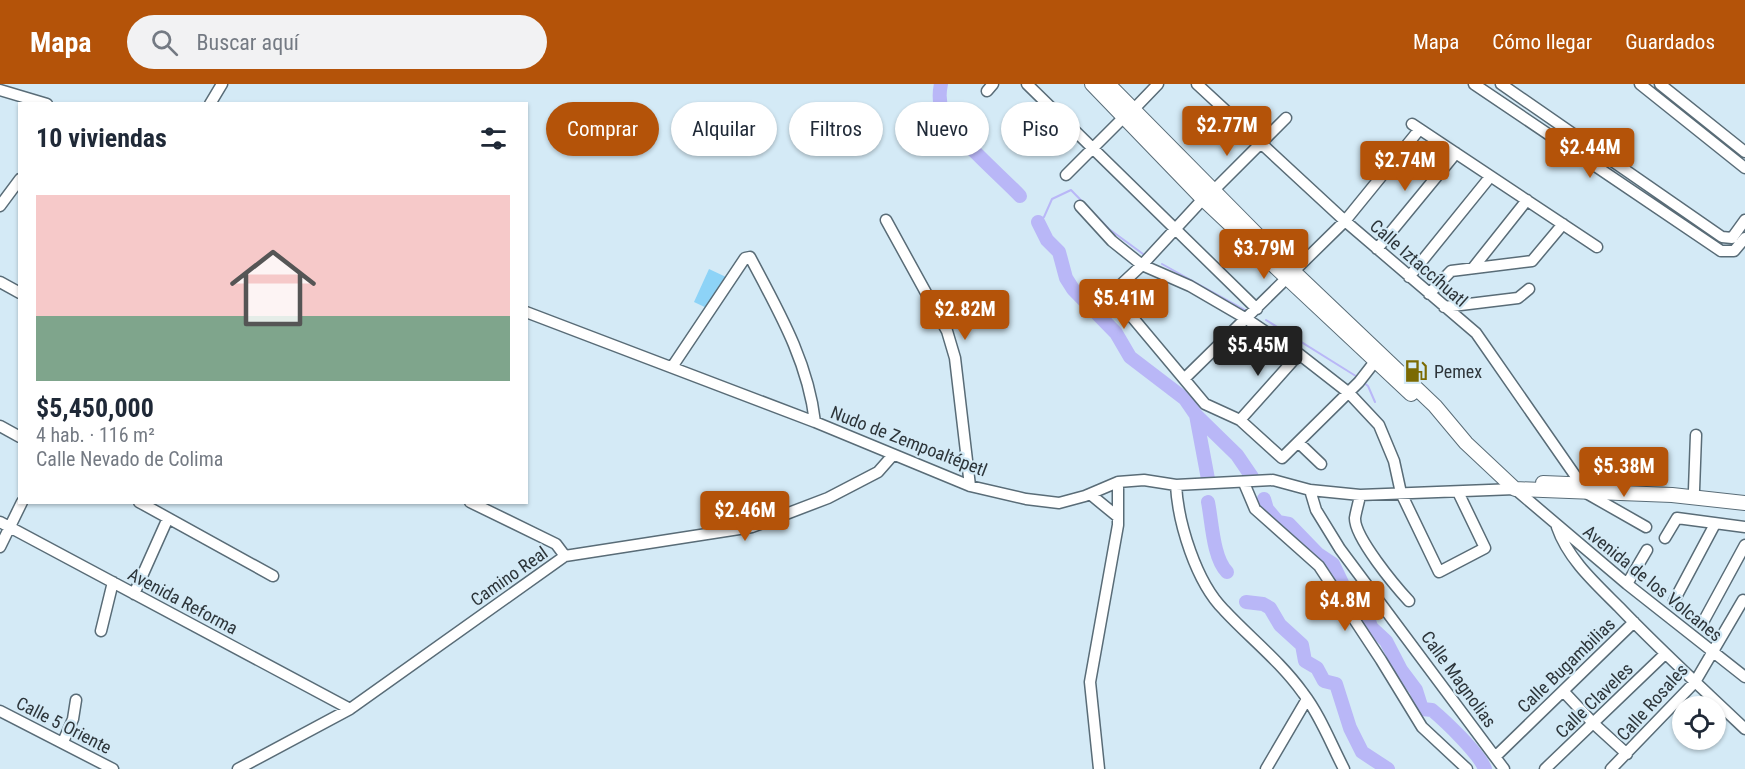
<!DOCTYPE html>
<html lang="es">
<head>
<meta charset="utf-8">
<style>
	:root { --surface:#fff; --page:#f2f2f3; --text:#1f2937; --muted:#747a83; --accent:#b45309 }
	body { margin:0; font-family:"Roboto Condensed",sans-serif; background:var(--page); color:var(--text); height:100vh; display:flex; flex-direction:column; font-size:22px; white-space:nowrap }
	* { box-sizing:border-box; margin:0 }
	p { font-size:20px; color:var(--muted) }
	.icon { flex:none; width:33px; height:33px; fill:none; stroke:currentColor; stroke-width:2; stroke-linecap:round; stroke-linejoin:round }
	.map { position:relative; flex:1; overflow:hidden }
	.side { position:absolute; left:18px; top:18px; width:510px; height:402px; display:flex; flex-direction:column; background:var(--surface); border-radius:0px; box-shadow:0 2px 4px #0004 }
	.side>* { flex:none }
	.top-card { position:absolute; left:546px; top:18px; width:570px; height:54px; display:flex; gap:12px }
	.buttons { position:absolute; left:1672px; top:612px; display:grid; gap:12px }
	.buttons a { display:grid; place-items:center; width:54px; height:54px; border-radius:50%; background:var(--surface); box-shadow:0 2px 4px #0004; font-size:30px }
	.price { position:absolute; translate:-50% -51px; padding:0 14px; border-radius:6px; background:var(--accent); color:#fff; font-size:20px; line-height:39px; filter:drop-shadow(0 2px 3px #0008) }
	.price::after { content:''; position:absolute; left:50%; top:36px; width:18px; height:14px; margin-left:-9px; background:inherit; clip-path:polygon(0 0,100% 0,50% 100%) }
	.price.selected { background:#222; color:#fff }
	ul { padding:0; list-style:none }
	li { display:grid; align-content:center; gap:12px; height:318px; padding:0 18px }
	li span { display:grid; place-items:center; height:186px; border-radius:0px; color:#555 }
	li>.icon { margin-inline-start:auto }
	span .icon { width:108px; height:108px; fill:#fffc; stroke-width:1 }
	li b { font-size:26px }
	h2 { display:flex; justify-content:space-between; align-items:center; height:72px; padding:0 18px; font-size:26px }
	.chip { padding:0 21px; border-radius:27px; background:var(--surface); box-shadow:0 2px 4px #0004; font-size:21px; line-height:54px }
	.chip.selected { background:var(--accent); color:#fff }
	header { display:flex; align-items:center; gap:36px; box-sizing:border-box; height:84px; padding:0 30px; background:var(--accent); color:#fff }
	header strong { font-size:28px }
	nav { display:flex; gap:33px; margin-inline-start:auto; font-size:21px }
	.search { width:420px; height:54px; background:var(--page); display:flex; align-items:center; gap:15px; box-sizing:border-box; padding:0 21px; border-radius:33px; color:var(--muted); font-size:22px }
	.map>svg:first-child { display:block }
	.green { fill:#8dd3f7 }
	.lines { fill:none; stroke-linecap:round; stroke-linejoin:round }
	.stream { stroke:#b9b7f7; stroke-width:2 }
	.river { stroke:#b9b7f7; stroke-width:14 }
	.minor-casing { stroke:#596c77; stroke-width:13 }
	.major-casing { stroke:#596c77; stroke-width:16 }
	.minor { stroke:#fff; stroke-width:10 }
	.major { stroke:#fff; stroke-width:14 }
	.labels { text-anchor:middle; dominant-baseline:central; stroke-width:4.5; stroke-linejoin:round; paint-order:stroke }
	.street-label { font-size:18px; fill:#2d353a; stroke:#d4eaf6 }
	.poi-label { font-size:18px; fill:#2d353a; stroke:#d4eaf6; text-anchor:start }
</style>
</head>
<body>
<header>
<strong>Mapa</strong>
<div class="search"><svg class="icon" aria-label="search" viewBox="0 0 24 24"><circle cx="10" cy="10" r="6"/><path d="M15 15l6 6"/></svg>Buscar aquí</div>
<nav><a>Mapa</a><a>Cómo llegar</a><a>Guardados</a></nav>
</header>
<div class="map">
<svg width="1745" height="685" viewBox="0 0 1745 685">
	<rect width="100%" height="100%" fill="#d4eaf6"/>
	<path class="green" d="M 709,185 L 726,193 L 711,226 L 694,218 Z"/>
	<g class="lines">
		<path class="stream" d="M 1038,138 L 1044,133 L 1052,115 L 1071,106 L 1109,145 L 1143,170
			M 1162,180 L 1245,226
			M 1266,236 L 1359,294
			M 1363,298 L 1368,302 L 1375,318"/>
		<path class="river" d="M 941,0 C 939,9 939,19 943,28 C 955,53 1000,91 1020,112
			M 1038,138 L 1047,156 L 1059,168 L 1066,194 L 1073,205 L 1116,249 L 1130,273 L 1185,315 L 1196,331 L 1208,395
			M 1196,331 L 1237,371 L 1252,393
			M 1264,415 L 1267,425 L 1278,438 L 1289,440 L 1318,470 L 1333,480 L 1343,501 L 1355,516 L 1364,520 L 1371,543 L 1386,557 L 1401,586 L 1416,606 L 1422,625 L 1432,626 C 1445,637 1479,669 1485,685
			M 1208,418 C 1212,438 1213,474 1227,488
			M 1246,518 L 1263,520 L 1270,524 L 1280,541 L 1302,561 L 1305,577 L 1317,584 L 1324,597 L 1336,600 L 1350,644 L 1362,668 L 1388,685"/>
		<g class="minor-casing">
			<path id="minor" d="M 1027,0 L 1257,225
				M 1197,0 L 1345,137 L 1476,249 L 1588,410 L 1646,443
				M 1474,0 L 1721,167 L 1734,167 L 1745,154
				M 1501,0 L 1722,153 L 1732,154 L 1745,136
				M 1640,0 L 1745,84
				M 1660,0 L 1745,68
				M 0,6 L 47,20
				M 987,7 L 993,0
				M 210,20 L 222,0
				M 1133,26 L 1158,0
				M 1412,40 L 1597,163
				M 1066,91 L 1123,34
				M 1213,107 L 1286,34
				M 1203,115 L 1142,181 L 1112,209 L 1205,320 L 1240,336 L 1282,374 L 1359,298 L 1380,271
				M 0,122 L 20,95
				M 1080,122 L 1112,157 L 1142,181 L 1190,202 L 1245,234 L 1299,270 L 1349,309 L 1379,341 L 1394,377 L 1401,409 L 1439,488 L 1485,464 L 1458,408
				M 886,136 L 947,247 L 955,274 L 970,402
				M 1377,165 L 1456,69
				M 1473,184 L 1527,116
				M 1409,193 L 1490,93
				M 0,198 L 20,209
				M 1429,210 L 1451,187 L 1532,177 L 1563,140
				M 1444,223 L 1518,214 L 1529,205
				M 526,228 L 815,338 L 970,402 L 1026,415 L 1059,419 L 1085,412 L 1118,398 L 1144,396 L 1176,401 L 1273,396 L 1310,406 L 1360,411 L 1515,405 L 1627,500 L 1745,593
				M 672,283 L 745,174 L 750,173 C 778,226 808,277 815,338
				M 1184,295 L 1345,137 L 1419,46
				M 1240,336 L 1299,270
				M 0,342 L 20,353
				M 1299,359 L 1321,380
				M 1244,399 L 1255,425 L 1319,482 L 1381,576 L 1422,643 L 1467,685
				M 1176,401 C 1178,439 1196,498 1224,526 C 1250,554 1280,577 1303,609 C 1320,631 1331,660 1344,685
				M 1310,406 L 1316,426 L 1340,465 L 1504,685
				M 1694,406 L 1696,351
				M 1090,410 L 1118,433
				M 1360,411 C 1359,418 1356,427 1355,434 C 1354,453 1396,503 1409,517
				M 139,418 L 273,492
				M 470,418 L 556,460 L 565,472
				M 0,438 L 350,625
				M 1557,443 C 1568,475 1595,499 1619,523 C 1659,565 1703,605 1745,645
				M 1665,454 L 1677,434 L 1745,443
				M 0,463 L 22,418
				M 1627,500 L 1647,466
				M 134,510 L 168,434
				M 1674,517 L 1715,440
				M 1702,540 L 1745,461
				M 101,547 L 113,498
				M 1564,608 L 1593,639 L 1627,670
				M 0,627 L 113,685
				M 63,658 L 73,635 L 76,616
				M 1495,673 L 1634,538
				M 238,685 L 350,625 L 565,472 L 752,443 L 828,414 L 878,388 L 893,371
				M 1099,685 L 1090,598 L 1118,441 L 1118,398
				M 1266,685 L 1307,615
				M 1545,685 L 1665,570
				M 1611,685 L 1695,598 L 1743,516"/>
		</g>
		<g class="major-casing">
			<path id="major" d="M 1092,0 L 1203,115 L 1411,310
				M 1108,0 L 1293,187 L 1435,322 L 1466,359 L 1515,405 L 1672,411 L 1745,419
				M 1543,399 L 1617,402"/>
		</g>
		<use href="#minor" class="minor"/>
		<use href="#major" class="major"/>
	</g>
	<defs>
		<g id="fuel-bare" transform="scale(1.8)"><path d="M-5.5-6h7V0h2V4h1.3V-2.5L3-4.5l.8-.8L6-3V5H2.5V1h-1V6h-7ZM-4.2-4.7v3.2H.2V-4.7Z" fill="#7b6a02" stroke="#d4eaf6" stroke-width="2.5" paint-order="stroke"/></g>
	</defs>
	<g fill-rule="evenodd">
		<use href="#fuel-bare" x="1416" y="287"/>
	</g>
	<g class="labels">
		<g class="street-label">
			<text transform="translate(1419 179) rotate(41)">Calle Iztaccíhuatl</text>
			<text transform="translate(909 357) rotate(21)">Nudo de Zempoaltépetl</text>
			<text transform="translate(509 492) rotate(-35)">Camino Real</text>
			<text transform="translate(1653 499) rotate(39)">Avenida de los Volcanes</text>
			<text transform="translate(183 517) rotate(28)">Avenida Reforma</text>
			<text transform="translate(1566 581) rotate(-44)">Calle Bugambilias</text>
			<text transform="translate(1459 595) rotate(54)">Calle Magnolias</text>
			<text transform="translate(1594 616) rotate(-44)">Calle Claveles</text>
			<text transform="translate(1652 618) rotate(-48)">Calle Rosales</text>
			<text transform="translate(64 641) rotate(27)">Calle 5 Oriente</text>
		</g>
		<g class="poi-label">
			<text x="1434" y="287">Pemex</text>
		</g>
	</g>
</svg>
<div class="buttons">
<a><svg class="icon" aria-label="locate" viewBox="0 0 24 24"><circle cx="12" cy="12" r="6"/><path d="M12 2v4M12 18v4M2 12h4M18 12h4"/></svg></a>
</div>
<b class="price" style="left:1227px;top:73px">$2.77M</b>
<b class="price" style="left:1590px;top:95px">$2.44M</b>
<b class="price" style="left:1405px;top:108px">$2.74M</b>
<b class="price" style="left:1264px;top:196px">$3.79M</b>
<b class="price" style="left:1124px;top:246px">$5.41M</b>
<b class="price" style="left:965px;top:257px">$2.82M</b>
<b class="price selected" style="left:1258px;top:293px">$5.45M</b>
<b class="price" style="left:1624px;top:414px">$5.38M</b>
<b class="price" style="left:745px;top:458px">$2.46M</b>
<b class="price" style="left:1345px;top:548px">$4.8M</b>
<div class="top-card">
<a class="chip selected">Comprar</a>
<a class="chip">Alquilar</a>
<a class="chip">Filtros</a>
<a class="chip">Nuevo</a>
<a class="chip">Piso</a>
</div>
<section class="side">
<h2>10 viviendas<svg class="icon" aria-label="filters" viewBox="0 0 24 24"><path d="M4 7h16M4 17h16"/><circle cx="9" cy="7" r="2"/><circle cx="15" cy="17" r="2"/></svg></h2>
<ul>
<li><span style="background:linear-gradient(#f6c9c9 65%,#7fa58c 0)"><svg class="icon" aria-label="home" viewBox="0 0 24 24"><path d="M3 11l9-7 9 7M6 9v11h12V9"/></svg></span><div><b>$5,450,000</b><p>4 hab. · 116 m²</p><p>Calle Nevado de Colima</p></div></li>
</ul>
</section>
</div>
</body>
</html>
